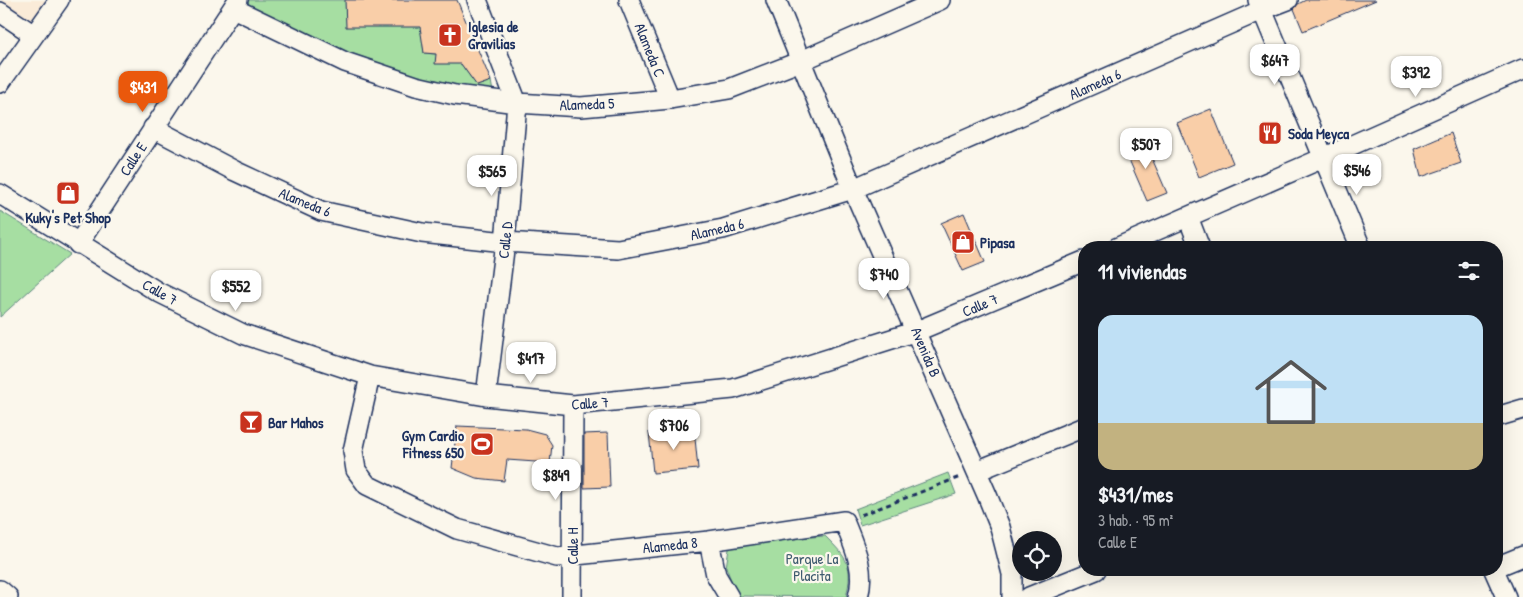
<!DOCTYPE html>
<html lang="es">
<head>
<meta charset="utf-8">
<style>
	:root { --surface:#171b24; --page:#242831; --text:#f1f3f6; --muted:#9ea1a6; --accent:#ea580c }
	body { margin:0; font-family:"Patrick Hand",sans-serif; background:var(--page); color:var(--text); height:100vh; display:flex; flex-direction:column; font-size:19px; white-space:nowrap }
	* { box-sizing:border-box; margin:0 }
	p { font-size:16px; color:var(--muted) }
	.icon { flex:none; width:28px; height:28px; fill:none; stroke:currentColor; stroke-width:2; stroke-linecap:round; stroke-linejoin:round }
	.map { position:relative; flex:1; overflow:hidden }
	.drawer { position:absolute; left:1078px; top:241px; width:425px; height:335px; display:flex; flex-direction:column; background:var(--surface); border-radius:20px; box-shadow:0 5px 20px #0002 }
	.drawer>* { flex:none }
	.buttons { position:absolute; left:1012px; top:531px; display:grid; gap:10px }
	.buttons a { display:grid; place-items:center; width:50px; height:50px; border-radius:50%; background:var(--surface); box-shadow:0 5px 20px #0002; font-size:25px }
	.price { position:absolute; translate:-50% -42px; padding:0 11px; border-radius:10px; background:#fff; color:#222; font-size:16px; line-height:32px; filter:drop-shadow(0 1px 2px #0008) }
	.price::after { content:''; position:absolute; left:50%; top:30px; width:15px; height:11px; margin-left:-8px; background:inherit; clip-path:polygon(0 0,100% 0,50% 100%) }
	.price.selected { background:var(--accent); color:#fff }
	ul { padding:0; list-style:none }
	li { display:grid; align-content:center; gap:10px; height:265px; padding:0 20px }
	li span { display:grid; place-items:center; height:155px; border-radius:15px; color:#555 }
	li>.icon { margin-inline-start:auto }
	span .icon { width:90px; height:90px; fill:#fffc; stroke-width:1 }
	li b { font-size:21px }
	h2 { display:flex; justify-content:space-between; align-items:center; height:60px; padding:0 20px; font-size:21px }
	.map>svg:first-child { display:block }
	.built { fill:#faebd8 }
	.green { fill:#a6dea2; stroke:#608680 }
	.building { fill:#f9cea8; stroke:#1b2f5e }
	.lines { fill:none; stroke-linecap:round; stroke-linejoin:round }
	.minor-casing { stroke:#1b2f5e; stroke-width:22 }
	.path { stroke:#1b2f5e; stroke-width:3; stroke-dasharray:5 4; stroke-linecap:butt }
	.minor { stroke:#fbf7ec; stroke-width:19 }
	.labels { text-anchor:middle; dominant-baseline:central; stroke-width:4.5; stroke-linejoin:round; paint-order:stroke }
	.poi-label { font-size:15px; font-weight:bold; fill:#1b2f5e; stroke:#fbf7ec; text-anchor:start }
	.street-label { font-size:15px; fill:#1b2f5e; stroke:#fbf7ec }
	.park-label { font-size:15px; fill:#3e5b6f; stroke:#fbf7ec }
</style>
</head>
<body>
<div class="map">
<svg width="1523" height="597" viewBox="0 0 1523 597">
	<rect width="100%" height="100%" fill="#fbf7ec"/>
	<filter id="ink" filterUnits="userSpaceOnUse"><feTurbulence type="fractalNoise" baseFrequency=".02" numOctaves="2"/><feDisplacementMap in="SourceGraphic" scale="10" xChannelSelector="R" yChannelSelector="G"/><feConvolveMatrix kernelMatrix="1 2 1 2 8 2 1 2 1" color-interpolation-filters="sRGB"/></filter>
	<g filter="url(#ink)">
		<path class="built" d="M 1,0 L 49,0 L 34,23 Z"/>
		<path class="green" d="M 249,0 L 345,0 L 428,27 L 423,44 L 424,53 L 436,54 L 461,64 L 477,86 L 491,81 L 493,92 L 424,80 L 365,63 L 247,4 Z
			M 0,211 L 70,254 L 0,317 Z
			M 948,473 L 956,494 L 860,525 L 855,509 Z
			M 825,536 C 847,558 854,565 846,597 L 737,596 L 726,567 L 730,543 Z"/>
		<path class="building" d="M 345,0 L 457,0 L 491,81 L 477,86 L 461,64 L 435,64 L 436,54 L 424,53 L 420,27 L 346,27 Z
			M 1306,0 L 1376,0 L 1303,31 L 1294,9 L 1298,4 Z
			M 1211,109 L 1233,163 L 1199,177 L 1177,123 Z
			M 1451,133 L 1461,163 L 1421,177 L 1414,149 Z
			M 1144,140 L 1167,193 L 1147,201 L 1124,148 Z
			M 964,213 L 985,262 L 963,271 L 941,223 Z
			M 457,426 L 526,429 L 545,434 L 552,445 L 550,463 L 507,460 L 504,481 L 476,478 L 452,468 Z
			M 694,428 L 698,469 L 653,473 L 649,432 Z
			M 608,433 L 610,487 L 584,488 L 584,434 Z"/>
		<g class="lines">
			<g class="minor-casing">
				<path id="minor" d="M 477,0 L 517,103 L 505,242 L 486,396
					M 629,0 L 670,99
					M 776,0 L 853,189 L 987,495 L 1000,527 L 1012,574 L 1012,597
					M 1258,0 L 1361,248
					M 233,8 L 345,62 L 416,86 L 455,95 L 517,103 L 581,107 L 670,99 L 729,89 L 801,61 L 940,0
					M 0,12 L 34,35
					M 0,83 L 59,0
					M 153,128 L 235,171 L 321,211 L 422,233 L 505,242 L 618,249 L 723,229 L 853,189 L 1262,10 L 1288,0
					M 0,194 L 158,292 L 243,334 L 370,376 L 486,396 L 573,405 L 733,389 L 917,331 L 1084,261
					M 1188,217 L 1200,248
					M 78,244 L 238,0
					M 1116,248 L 1323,158 L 1523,69
					M 370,376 L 353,451 L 356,470 L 367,485 L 457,529 L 557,557 L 709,541 L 844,521 C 854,546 866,570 858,597
					M 1496,417 L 1523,409
					M 977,471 L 1084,427
					M 709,541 L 716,575 L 729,597
					M 1496,567 L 1523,556
					M 1494,570 L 1506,597
					M 0,590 L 8,597
					M 572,597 L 573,405
					M 1029,597 L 1096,570"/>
			</g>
			<path class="path" d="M 861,515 L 960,477"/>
			<use href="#minor" class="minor"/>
		</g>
	</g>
	<defs>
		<g id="church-square" transform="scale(1.25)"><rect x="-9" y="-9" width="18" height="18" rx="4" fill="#c8321e" stroke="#fbf7ec"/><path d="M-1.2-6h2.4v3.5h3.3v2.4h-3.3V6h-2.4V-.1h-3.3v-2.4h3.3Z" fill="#fff"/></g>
		<g id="restaurant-square" transform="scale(1.25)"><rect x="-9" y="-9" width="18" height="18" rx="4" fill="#c8321e" stroke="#fbf7ec"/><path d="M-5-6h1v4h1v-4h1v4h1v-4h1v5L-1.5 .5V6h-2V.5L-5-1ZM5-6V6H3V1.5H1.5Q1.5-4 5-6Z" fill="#fff"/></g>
		<g id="shop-square" transform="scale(1.25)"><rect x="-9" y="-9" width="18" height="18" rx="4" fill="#c8321e" stroke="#fbf7ec"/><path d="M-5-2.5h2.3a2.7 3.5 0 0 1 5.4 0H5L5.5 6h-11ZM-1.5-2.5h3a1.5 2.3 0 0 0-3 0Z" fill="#fff"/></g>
		<g id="bar-square" transform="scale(1.25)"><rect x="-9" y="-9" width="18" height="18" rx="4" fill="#c8321e" stroke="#fbf7ec"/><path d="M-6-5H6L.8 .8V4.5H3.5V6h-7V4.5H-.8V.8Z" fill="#fff"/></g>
		<g id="stadium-square" transform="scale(1.25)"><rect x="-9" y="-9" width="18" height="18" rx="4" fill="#c8321e" stroke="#fbf7ec"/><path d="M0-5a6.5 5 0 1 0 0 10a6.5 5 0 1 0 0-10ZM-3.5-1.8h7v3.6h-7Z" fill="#fff"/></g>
	</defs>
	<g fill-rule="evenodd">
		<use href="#church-square" x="450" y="35"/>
		<use href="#restaurant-square" x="1270" y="133"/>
		<use href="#shop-square" x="68" y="193"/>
		<use href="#shop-square" x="963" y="242"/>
		<use href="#bar-square" x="251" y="422"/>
		<use href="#stadium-square" x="482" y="444"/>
	</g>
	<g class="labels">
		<g class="poi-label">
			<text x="468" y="26">Iglesia de<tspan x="468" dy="17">Gravilias</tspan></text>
			<text x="1288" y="133">Soda Meyca</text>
			<text x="68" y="217" text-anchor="middle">Kuky's Pet Shop</text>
			<text x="980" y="242">Pipasa</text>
			<text x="268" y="422">Bar Mahos</text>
			<text x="464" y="435" text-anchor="end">Gym Cardio<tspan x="464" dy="17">Fitness 650</tspan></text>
		</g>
		<g class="street-label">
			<text transform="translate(650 50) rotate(68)">Alameda C</text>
			<text transform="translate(1095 84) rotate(-24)">Alameda 6</text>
			<text transform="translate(587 104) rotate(-2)">Alameda 5</text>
			<text transform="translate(133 159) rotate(-57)">Calle E</text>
			<text transform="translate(305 202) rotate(22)">Alameda 6</text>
			<text transform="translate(717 229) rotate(-13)">Alameda 6</text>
			<text transform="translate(505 240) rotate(-84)">Calle D</text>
			<text transform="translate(160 292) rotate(29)">Calle 7</text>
			<text transform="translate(980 305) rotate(-23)">Calle 7</text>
			<text transform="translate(926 352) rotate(67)">Avenida B</text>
			<text transform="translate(590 403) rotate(-4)">Calle 7</text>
			<text transform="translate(670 545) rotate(-6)">Alameda 8</text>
			<text transform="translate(572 546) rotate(-90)">Calle H</text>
		</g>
		<g class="park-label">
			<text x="812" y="558">Parque La<tspan x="812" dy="17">Placita</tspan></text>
		</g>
	</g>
</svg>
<div class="buttons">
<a><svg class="icon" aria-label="locate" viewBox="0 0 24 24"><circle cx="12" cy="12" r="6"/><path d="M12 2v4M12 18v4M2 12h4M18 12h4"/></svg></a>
</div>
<b class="price" style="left:1275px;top:86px">$647</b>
<b class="price" style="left:1416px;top:98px">$392</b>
<b class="price selected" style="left:143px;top:113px">$431</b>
<b class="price" style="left:1146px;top:170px">$507</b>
<b class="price" style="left:1357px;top:196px">$546</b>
<b class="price" style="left:492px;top:197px">$565</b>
<b class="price" style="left:884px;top:300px">$740</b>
<b class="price" style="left:236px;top:312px">$552</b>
<b class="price" style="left:531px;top:384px">$417</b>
<b class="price" style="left:674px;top:451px">$706</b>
<b class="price" style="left:556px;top:501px">$849</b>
<section class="drawer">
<h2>11 viviendas<svg class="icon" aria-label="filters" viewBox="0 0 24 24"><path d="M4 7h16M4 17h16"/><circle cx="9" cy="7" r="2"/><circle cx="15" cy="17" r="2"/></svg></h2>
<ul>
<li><span style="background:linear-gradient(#bfe0f5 70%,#c2b280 0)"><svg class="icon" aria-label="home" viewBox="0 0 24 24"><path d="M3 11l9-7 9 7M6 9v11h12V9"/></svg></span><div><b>$431/mes</b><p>3 hab. · 95 m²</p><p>Calle E</p></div></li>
</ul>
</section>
</div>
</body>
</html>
